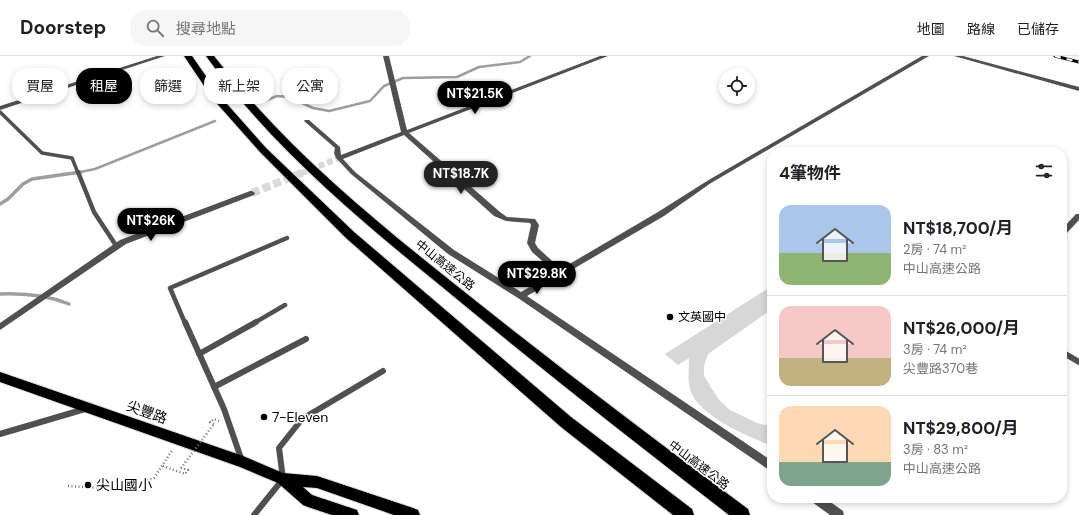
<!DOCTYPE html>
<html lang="zh-TW">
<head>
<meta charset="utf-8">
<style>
	:root { --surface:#fff; --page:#f6f6f6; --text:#202124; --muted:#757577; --line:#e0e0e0; --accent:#000 }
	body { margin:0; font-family:"DM Sans","Noto Sans TC",sans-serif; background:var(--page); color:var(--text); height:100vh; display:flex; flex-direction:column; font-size:15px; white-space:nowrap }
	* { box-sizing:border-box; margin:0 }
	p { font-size:13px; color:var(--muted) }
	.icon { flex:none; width:22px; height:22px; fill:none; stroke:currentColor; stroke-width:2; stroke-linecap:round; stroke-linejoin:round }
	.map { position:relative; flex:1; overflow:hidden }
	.panel { position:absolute; left:767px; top:91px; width:300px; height:356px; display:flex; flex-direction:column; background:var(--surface); border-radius:16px; box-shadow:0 2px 6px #0003 }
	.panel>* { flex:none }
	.guide { position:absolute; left:12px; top:12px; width:380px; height:36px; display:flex; gap:8px }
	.tools { position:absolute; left:719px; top:12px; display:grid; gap:8px }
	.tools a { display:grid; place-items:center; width:36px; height:36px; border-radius:50%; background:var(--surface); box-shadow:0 2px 6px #0003; font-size:20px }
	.price { position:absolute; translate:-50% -34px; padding:0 9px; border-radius:14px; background:var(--accent); color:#fff; font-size:13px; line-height:26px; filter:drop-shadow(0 1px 2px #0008) }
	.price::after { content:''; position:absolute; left:50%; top:24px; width:12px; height:9px; margin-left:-6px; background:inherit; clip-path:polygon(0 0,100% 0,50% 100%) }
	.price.current { background:#222; color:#fff }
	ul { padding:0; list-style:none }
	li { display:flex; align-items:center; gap:12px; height:100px; padding:0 12px }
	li+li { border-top:1px solid var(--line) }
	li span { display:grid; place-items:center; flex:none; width:112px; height:80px; border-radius:12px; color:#555 }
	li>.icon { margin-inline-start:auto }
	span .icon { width:48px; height:48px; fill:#fffc; stroke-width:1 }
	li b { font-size:17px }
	h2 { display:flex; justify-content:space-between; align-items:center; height:48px; padding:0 12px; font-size:17px }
	.tag { padding:0 14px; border-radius:16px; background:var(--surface); box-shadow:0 2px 6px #0003; font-size:14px; line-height:36px }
	.tag.current { background:var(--accent); color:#fff }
	header { display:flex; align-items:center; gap:24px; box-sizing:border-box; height:56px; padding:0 20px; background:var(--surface); border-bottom:1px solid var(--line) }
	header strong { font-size:19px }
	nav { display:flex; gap:22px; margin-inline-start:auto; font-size:14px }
	.search { width:280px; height:36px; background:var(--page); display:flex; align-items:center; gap:10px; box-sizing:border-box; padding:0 14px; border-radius:16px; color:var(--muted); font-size:15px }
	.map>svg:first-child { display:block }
	.green { fill:#d7d7d7 }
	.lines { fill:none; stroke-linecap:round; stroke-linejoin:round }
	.stream-far1 { stroke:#9e9e9e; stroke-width:2.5 }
	.stream { stroke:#9e9e9e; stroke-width:3.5 }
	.minor-tunnel-far1 { stroke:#d9d9d9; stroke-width:6; stroke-dasharray:6 3; stroke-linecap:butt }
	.minor-tunnel { stroke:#d9d9d9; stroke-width:8; stroke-dasharray:8 3.5; stroke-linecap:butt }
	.primary-casing { stroke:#dbdbdb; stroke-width:2 }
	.motorway-casing { stroke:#dbdbdb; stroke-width:2 }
	.path { stroke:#727272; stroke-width:2.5; stroke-dasharray:1 2.5; stroke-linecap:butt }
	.service-far2 { stroke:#505050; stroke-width:3.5 }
	.service-far1 { stroke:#505050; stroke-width:4.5 }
	.service { stroke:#505050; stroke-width:6 }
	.minor { fill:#505050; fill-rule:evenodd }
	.tertiary { fill:#505050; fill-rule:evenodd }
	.primary { fill:#000; fill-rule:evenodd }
	.motorway { fill:#000; fill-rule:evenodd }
	.rail-casing { stroke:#000; stroke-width:3 }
	.rail { stroke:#fff; stroke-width:2; stroke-dasharray:6; stroke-linecap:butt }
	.path-bridge { stroke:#727272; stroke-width:2.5; stroke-dasharray:1 2.5; stroke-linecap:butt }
	.poi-dot { fill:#000; stroke:#fff; stroke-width:1.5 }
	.labels { text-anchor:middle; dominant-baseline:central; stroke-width:3; stroke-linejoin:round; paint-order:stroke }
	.street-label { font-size:12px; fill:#000; stroke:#fff }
	.poi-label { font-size:12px; fill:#000; stroke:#fff; text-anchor:start }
	.near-street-label { font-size:14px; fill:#000; stroke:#fff }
	.near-poi-label { font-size:14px; fill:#000; stroke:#fff; text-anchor:start }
</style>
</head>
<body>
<header>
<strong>Doorstep</strong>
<div class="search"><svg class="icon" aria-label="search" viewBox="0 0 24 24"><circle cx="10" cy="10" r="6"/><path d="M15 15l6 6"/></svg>搜尋地點</div>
<nav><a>地圖</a><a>路線</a><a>已儲存</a></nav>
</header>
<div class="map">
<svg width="1079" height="459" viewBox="0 0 1079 459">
	<rect width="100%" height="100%" fill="#fff"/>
	<path class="green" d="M 772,230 L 772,253 L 708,298 L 704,310 L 704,320 L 719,344 L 730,354 L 757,367 L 772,371 L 772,390 C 747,380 702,362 691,336 C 687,327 689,312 689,302 L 678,309 L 665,298 Z"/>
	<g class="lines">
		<path class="stream-far1" d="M 264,45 L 277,40 L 289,41 L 313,52 L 329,55 L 370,45 L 384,30 L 403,22 L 457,21 L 479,11 L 520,6 L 530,0
			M 76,117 L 95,113 L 215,65"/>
		<path class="stream" d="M 0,148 L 8,143 L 23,128 L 32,123 L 81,116
			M 0,238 C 24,237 47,239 69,248"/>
		<path class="minor-tunnel-far1" d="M 302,117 L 339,102"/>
		<path class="minor-tunnel" d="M 252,137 L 304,116"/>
		<g class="primary-casing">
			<path id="primary" d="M 0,316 L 243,400 L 283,417 L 317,420 L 413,452 L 418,454 L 420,459 L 394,459 L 317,432 L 303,431 L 312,439 L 357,454 L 359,459 L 332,459 L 308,451 L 303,449 L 278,427 L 240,411 L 0,326 Z"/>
		</g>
		<g class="motorway-casing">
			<path id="motorway" d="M 184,0 L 192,0 L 219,39 L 266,92 L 354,176 L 571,361 L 692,453 L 694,459 L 673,459 L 561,371 L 346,182 L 260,96 L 213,43 Z
				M 206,0 L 214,0 C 283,89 369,160 457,230 C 552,306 650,380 748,453 L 750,459 L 729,459 C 632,384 535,308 441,230 C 356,161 270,89 206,0 Z"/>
		</g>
		<path class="path" d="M 214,368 L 210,366 L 214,363 L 219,365
			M 163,410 L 185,418 L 188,414 L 181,412
			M 68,430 L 119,433 L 154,422 L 173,393"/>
		<path class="service-far2" d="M 0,56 L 42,97 L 72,102 L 78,117"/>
		<path class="service-far1" d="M 78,116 L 94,156 L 117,191
			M 185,267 L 170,232 L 287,182
			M 254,267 L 285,249"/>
		<path class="service" d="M 185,266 L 224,353 L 242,405
			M 1062,296 L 1079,306
			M 199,298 L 256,266
			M 214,331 L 306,283
			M 0,378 L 85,353
			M 254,459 L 283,423 L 279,392 L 302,363 L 383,315"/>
		<path class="minor" d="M 157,0 L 165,0 L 0,54 L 0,50 Z
			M 383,0 L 389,0 L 407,74 L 600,0 L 608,0 L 409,77 L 500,156 L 507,161 L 535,163 L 539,169 L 535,187 L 538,192 L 561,213 L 658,156 L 707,125 L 922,0 L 929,0 L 711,127 L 664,160 L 527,240 L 772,405 L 772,416 L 518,242 L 448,198 L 351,118 L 336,102 L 334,97 L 335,92 L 304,65 L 305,64 L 309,64 L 340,91 L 341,99 L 401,76 ZM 404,79 L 494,160 L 506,165 L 530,167 L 531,169 L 527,187 L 532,196 L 555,216 L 521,236 L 454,194 L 355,116 L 343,103 Z
			M 250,135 L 252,135 L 255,137 L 254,139 L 126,188 L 0,274 L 0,267 L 120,184 Z
			M 1076,158 L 1079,158 L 1079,164 L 1065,179 L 1062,179 L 1062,173 Z
			M 811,442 L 825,442 L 843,455 L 844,459 L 830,459 L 812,446 Z"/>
		<path class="tertiary" d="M 954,0 L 963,0 L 1079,31 L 1079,35 Z"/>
		<use href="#primary" class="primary"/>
		<use href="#motorway" class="motorway"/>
		<g class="rail-casing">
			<path id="rail" d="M 1055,0 L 1079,6"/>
		</g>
		<use href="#rail" class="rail"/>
		<path class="path-bridge" d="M 181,412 L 214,368"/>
	</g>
	<g class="poi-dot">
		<circle cx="670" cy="261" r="4"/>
		<circle cx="264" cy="361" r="4"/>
		<circle cx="88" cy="429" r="4"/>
	</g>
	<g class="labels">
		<g class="street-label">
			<text transform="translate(445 209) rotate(39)">中山高速公路</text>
			<text transform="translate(699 409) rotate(37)">中山高速公路</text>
		</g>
		<g class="poi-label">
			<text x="678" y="261">文英國中</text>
		</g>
		<g class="near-street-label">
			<text transform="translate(147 356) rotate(20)">尖豐路</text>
		</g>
		<g class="near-poi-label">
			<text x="272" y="361">7-Eleven</text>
			<text x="96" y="429">尖山國小</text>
		</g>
	</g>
</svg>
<div class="tools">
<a><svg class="icon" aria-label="locate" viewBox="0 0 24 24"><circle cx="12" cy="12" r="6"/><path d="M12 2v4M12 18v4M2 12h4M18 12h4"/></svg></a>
</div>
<b class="price" style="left:475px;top:59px">NT$21.5K</b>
<b class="price current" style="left:461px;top:139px">NT$18.7K</b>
<b class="price" style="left:151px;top:186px">NT$26K</b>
<b class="price" style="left:537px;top:239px">NT$29.8K</b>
<div class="guide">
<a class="tag">買屋</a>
<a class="tag current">租屋</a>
<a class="tag">篩選</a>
<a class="tag">新上架</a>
<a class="tag">公寓</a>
</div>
<section class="panel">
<h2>4筆物件<svg class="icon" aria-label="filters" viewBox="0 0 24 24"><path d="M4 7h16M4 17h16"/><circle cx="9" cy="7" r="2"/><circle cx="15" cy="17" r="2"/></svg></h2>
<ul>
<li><span style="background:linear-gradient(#a9c7e8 60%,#8fb573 0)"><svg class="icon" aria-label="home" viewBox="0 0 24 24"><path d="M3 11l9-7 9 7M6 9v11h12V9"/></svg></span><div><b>NT$18,700/月</b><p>2房 · 74 m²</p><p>中山高速公路</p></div></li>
<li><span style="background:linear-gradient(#f6c9c9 65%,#c2b280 0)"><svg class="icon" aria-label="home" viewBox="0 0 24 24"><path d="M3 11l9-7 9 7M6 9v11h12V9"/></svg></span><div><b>NT$26,000/月</b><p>3房 · 74 m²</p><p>尖豐路370巷</p></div></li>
<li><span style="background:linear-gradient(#ffd9b3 70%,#7fa58c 0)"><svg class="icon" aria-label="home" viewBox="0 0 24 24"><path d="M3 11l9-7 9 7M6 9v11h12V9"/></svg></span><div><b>NT$29,800/月</b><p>3房 · 83 m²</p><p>中山高速公路</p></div></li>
</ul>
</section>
</div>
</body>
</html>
